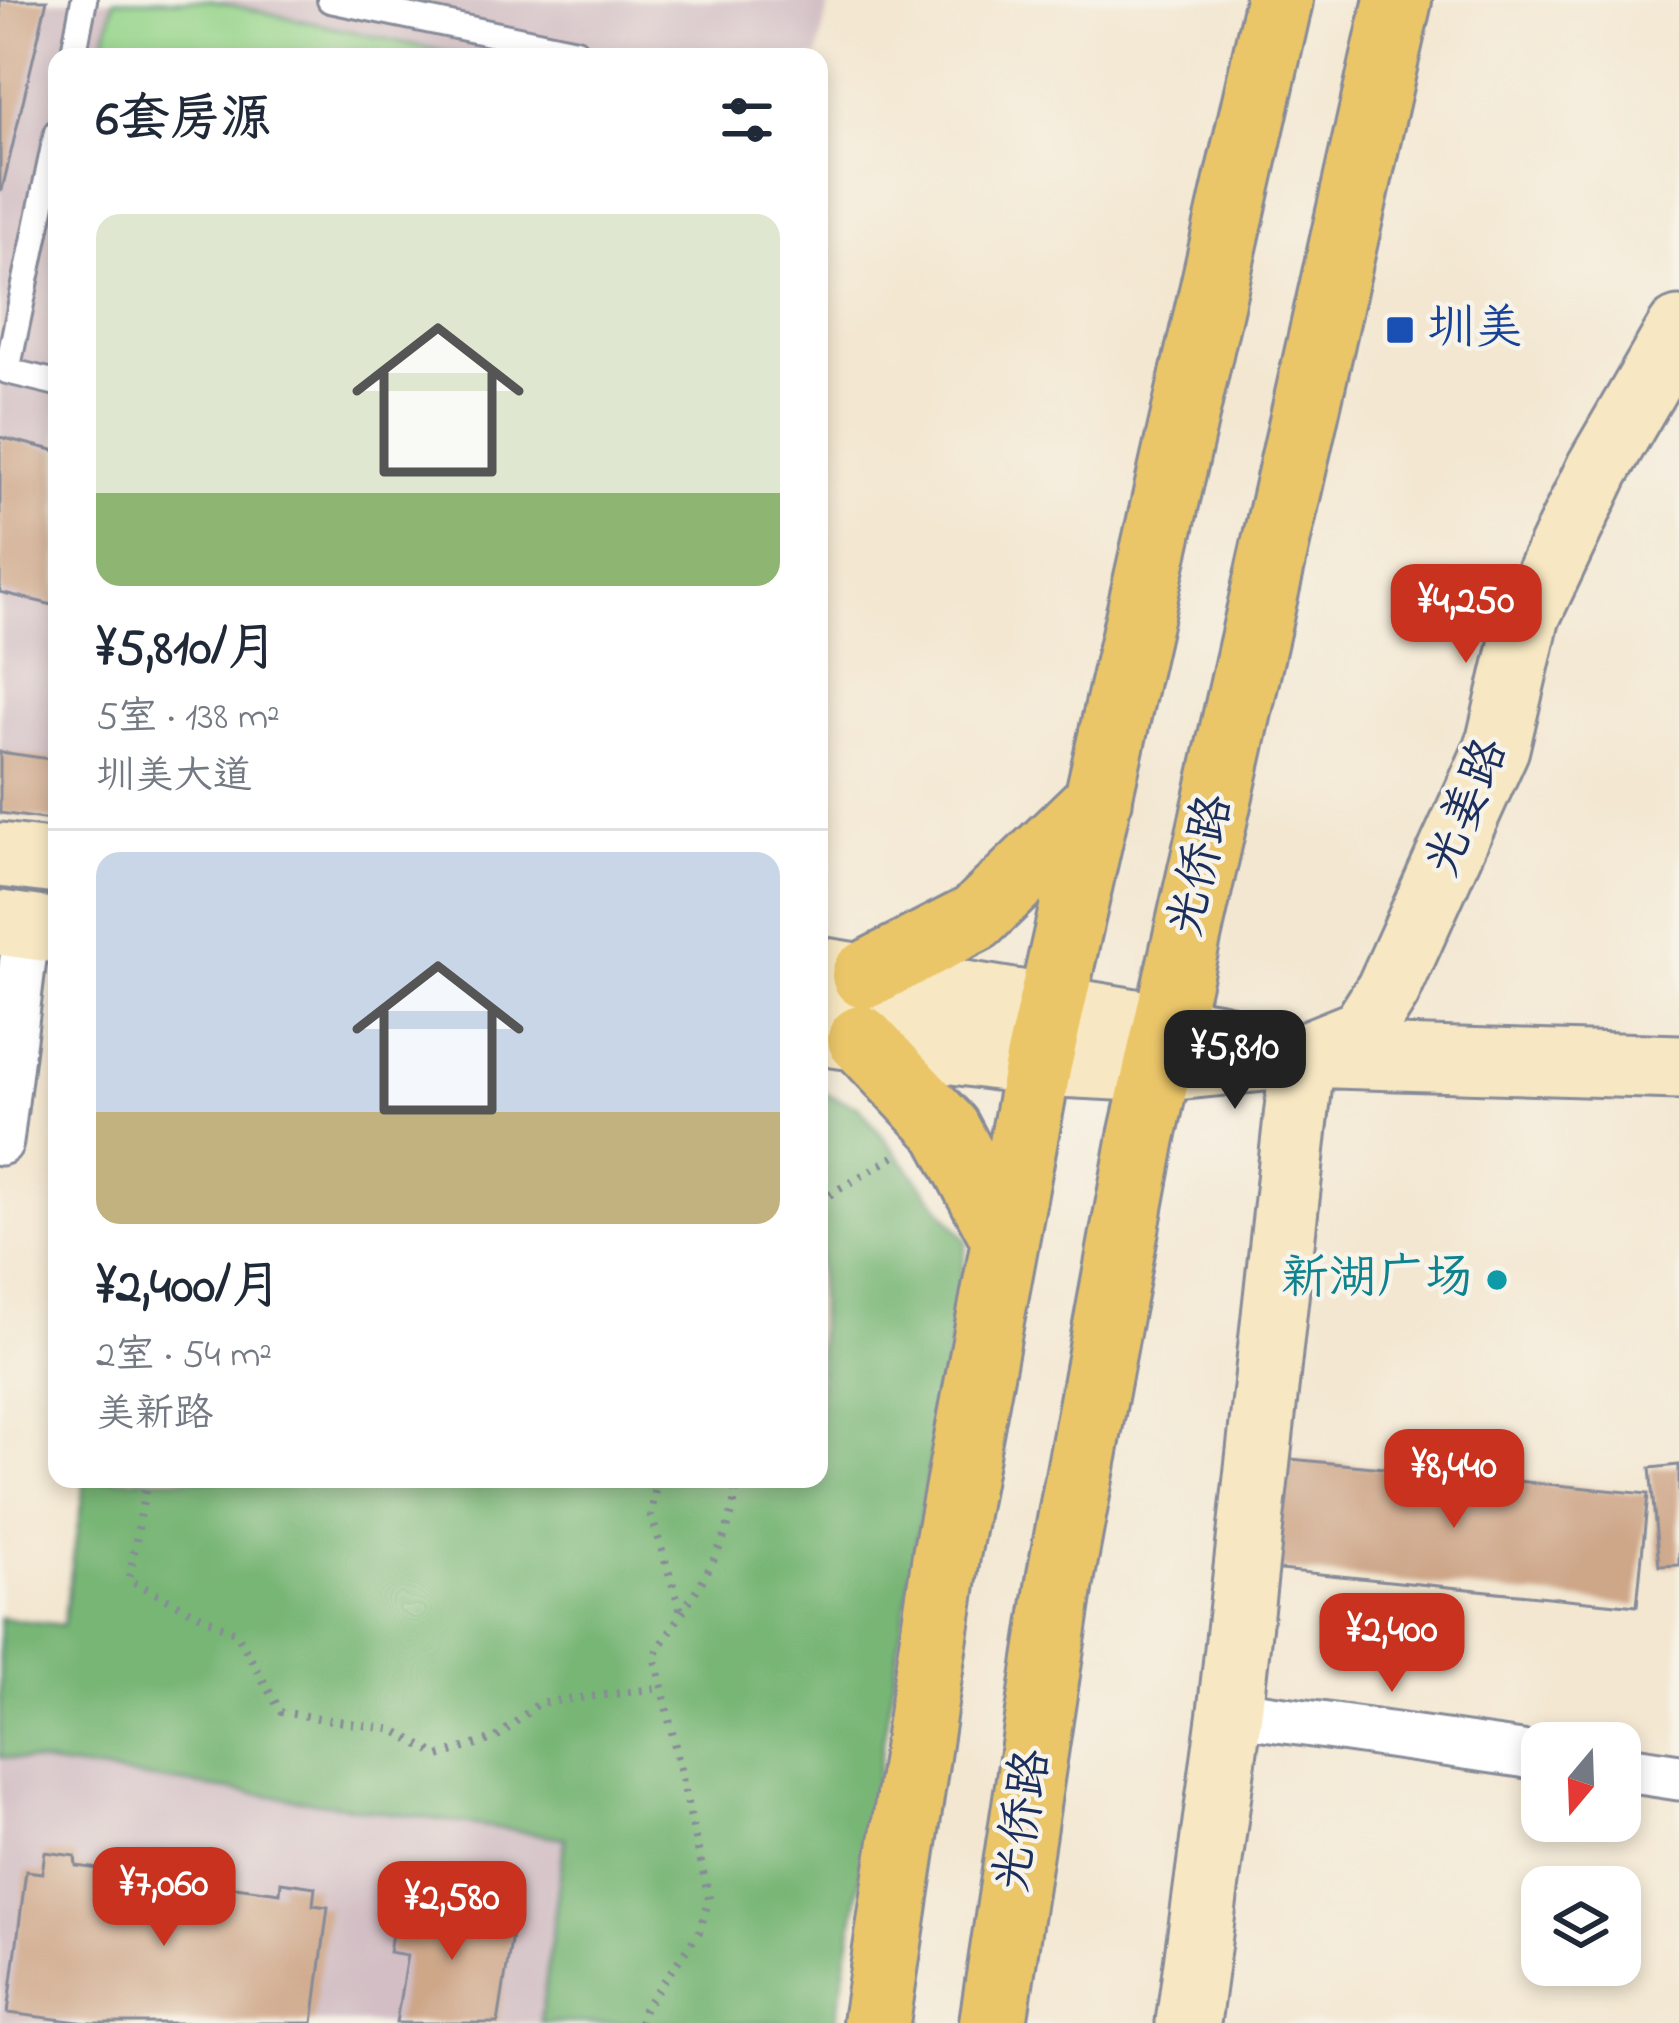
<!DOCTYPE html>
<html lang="zh">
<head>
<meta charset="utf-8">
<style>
	:root { --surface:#fff; --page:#f2f2f3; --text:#1f2937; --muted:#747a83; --line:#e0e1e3; --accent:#c8321e }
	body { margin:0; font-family:"Indie Flower","LXGW WenKai TC",sans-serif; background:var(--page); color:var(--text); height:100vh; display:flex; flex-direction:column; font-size:45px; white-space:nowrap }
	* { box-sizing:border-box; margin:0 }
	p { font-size:39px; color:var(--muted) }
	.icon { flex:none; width:66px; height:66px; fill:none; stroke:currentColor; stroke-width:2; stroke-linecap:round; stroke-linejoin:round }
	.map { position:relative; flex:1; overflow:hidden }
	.panel { position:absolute; left:48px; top:48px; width:780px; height:1440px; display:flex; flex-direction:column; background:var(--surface); border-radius:24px; box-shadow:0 6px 18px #0003 }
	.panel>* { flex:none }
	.needle { width:78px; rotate:199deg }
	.controls { position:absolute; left:1521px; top:1722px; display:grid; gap:24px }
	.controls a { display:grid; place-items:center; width:120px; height:120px; border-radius:24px; background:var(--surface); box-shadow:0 6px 18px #0003; font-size:60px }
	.price { position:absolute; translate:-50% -102px; padding:0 27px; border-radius:24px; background:var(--accent); color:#fff; font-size:39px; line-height:78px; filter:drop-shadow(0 3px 6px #0008) }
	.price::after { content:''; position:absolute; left:50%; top:72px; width:36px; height:27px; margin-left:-18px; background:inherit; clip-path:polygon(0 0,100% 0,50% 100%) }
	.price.on { background:#222; color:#fff }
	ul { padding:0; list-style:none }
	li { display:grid; align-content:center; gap:24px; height:636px; padding:0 48px }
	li+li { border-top:3px solid var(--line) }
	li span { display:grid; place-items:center; height:372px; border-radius:24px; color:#555 }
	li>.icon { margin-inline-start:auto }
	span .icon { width:216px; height:216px; fill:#fffc; stroke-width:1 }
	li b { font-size:51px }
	h2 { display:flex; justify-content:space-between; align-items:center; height:144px; padding:0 48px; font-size:51px }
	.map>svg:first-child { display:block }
	.industrial { fill:#d2bec4 }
	.green { fill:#95d48a; stroke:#588274; stroke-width:3 }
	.forest { fill:#78b676; stroke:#4a726a; stroke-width:3 }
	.building { fill:#cea688 }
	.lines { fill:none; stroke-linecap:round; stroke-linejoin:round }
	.lane-casing { stroke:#878b98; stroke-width:30 }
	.street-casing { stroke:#878b98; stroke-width:51 }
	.secondary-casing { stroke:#878b98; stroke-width:69 }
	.primary-casing { stroke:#878b98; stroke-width:72 }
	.path { stroke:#878b98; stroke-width:8; stroke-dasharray:3 9; stroke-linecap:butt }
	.lane { stroke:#fff; stroke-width:24 }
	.street { stroke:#fff; stroke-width:45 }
	.secondary { stroke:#f7e8c3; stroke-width:63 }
	.primary { stroke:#ebc669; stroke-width:66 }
	.transit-dot { fill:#1a4fb4; stroke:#f7f3e8; stroke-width:4.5 }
	.culture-dot { fill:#0f9aa8; stroke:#f7f3e8; stroke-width:4.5 }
	.labels { text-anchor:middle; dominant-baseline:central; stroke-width:9; stroke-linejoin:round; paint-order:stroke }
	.transit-label { font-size:48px; fill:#164399; stroke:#f7f3e8; text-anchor:start }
	.street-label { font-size:48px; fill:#1b2f5e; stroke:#f7f3e8 }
	.culture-label { font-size:48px; fill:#0d838f; stroke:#f7f3e8; text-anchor:end }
</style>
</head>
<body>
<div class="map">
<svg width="1679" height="2023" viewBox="0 0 1679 2023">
	<rect width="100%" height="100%" fill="#f7f3e8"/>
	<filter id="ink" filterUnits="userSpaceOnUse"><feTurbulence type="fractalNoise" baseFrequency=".00833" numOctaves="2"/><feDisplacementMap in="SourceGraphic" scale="24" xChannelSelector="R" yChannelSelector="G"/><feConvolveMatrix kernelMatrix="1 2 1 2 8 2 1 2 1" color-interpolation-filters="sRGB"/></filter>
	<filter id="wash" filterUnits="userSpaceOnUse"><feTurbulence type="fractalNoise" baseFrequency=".004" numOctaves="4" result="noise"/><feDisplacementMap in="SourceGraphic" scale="48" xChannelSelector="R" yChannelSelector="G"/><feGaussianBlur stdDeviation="2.7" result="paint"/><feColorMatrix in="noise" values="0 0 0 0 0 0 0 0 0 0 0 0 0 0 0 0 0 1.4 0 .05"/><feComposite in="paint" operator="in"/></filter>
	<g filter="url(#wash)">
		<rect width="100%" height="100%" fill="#f3e7d1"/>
		<path class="industrial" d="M 0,0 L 830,0 L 817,57 L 57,57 L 57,821 L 0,813 Z
			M 0,1757 L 566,1839 L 540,2023 L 0,2023 Z"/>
		<path class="green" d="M 114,0 L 209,0 L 468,57 L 101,57 Z"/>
		<path class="forest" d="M 819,1091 L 859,1107 L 967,1241 L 836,2023 L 540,2023 L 565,1838 L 0,1757 L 0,1618 L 63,1625 L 85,1479 L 819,1479 Z"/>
		<g id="blocks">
			<path class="building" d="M 0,0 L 47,0 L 2,190 L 0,190 Z
				M 0,437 L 57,451 L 57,606 L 0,592 Z
				M 0,752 L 57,760 L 57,821 L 0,813 Z
				M 1270,1457 L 1648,1494 L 1637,1606 L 1260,1568 Z
				M 1679,1465 L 1679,1565 L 1659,1566 L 1650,1468 Z
				M 45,1852 L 75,1856 L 76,1866 L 280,1893 L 281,1882 L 315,1887 L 313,1905 L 328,1907 L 313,2023 L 87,2023 L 8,2013 L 26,1871 L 42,1873 Z
				M 412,1898 L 515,1915 L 498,2023 L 396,2023 L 407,1955 L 389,1952 L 395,1915 L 410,1917 Z"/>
		</g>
	</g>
	<g filter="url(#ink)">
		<use href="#blocks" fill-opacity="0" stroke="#878b98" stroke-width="3"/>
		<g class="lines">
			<g class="lane-casing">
				<path id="lane" d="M 330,0 L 576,51 L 574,57
					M 73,57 L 84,0
					M 57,132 L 7,371 L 57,383"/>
			</g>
			<g class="street-casing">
				<path id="street" d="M 0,1142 L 27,927
					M 1230,1712 L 1542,1757
					M 1620,1768 L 1679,1777"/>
			</g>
			<g class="secondary-casing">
				<path id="secondary" d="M 0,855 L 57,862
					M 0,923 L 57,931
					M 819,969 L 1220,1035
					M 819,1033 L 1038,1064 L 1156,1070 L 1303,1055 L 1679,1067
					M 1305,1054 L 1362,1031 L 1388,990 L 1497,748 L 1528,616 L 1598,469 L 1679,329
					M 1188,2023 L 1230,1712 L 1303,1055"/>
			</g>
			<g class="primary-casing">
				<path id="primary" d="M 865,975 L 976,918 L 1099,799
					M 861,1039 L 947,1130 L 1005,1239
					M 876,2023 L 946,1556 L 1038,1064 L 1279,0
					M 993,2023 L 1061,1575 L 1142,1137 L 1398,0"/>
			</g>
			<path class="path" d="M 819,1201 L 900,1153
				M 147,1479 L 129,1580 L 236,1633 L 281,1712 L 394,1730 L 439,1756 L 496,1738 L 539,1703 L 661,1688
				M 657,1479 L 651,1516 L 681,1611
				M 640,2023 L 644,2009 L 699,1932 L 709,1899 L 655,1656 C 689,1597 733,1549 737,1479"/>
			<use href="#lane" class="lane"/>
			<use href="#street" class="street"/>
			<use href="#secondary" class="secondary"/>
			<use href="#primary" class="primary"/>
		</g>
	</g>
	<rect class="transit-dot" x="1385" y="315" width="30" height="30" rx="6"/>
	<circle class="culture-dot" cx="1497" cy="1280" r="12"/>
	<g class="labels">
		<g class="transit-label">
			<text x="1427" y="330">圳美</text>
		</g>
		<g class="street-label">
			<text transform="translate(1468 808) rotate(-68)">光姜路</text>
			<text transform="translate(1202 866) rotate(-77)">光侨路</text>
			<text transform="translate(1024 1821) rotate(-81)">光侨路</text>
		</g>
		<g class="culture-label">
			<text x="1473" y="1280">新湖广场</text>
		</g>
	</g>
</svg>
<div class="controls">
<a><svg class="needle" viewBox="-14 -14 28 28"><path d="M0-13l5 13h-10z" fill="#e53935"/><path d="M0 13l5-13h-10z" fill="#747a83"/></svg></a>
<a><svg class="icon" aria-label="layers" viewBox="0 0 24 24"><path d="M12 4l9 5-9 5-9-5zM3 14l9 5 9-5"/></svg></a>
</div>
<b class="price" style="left:1466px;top:666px">¥4,250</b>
<b class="price on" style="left:1235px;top:1112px">¥5,810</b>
<b class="price" style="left:1454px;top:1531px">¥8,440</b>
<b class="price" style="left:1392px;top:1695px">¥2,400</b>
<b class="price" style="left:164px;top:1949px">¥7,060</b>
<b class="price" style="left:452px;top:1963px">¥2,580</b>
<section class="panel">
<h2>6套房源<svg class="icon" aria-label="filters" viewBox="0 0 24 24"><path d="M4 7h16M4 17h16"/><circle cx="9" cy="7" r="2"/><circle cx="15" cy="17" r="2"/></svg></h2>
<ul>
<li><span style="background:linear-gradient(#dfe7d0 75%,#8fb573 0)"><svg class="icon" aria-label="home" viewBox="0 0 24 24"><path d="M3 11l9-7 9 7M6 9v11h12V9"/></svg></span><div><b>¥5,810/月</b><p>5室 · 138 m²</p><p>圳美大道</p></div></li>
<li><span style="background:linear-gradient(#c9d6e8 70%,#c2b280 0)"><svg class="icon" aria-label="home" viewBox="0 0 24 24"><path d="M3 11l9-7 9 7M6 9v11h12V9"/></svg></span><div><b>¥2,400/月</b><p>2室 · 54 m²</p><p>美新路</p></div></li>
</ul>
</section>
</div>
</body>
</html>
